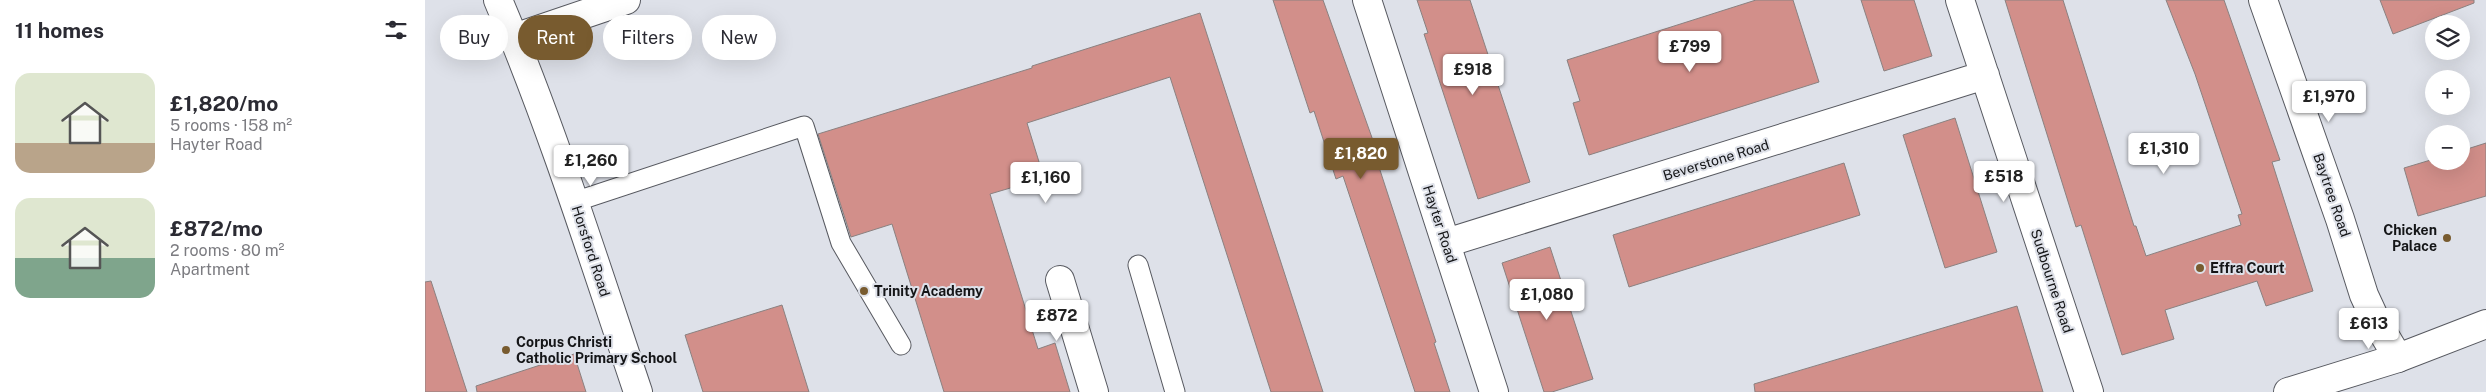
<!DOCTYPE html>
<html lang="en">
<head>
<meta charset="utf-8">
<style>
	:root { --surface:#fff; --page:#f2f2f3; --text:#2b2b33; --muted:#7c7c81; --accent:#785b2f }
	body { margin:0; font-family:"Public Sans",sans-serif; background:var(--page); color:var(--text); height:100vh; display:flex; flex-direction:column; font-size:19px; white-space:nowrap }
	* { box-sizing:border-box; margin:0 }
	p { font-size:16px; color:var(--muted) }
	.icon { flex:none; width:28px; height:28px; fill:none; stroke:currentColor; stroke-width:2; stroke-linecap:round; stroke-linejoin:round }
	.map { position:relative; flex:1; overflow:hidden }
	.drawer { display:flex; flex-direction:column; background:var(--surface); width:425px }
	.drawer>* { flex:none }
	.hud { position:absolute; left:15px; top:15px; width:475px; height:45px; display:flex; gap:10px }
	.fabs { position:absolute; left:2000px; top:15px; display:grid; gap:10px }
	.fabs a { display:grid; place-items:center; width:45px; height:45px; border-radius:50%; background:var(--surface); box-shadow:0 5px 20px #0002; font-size:25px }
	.price { position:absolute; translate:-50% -42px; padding:0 11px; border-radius:5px; background:#fff; color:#222; font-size:16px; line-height:32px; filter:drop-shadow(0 1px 2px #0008) }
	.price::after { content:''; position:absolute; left:50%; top:30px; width:15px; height:11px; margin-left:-8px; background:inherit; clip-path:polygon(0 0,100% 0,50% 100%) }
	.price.active { background:var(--accent); color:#fff }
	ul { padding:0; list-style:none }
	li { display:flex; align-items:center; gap:15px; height:125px; padding:0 15px }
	li span { display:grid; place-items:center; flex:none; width:140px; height:100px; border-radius:15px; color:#555 }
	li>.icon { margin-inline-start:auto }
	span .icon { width:60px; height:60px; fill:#fffc; stroke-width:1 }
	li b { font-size:21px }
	h2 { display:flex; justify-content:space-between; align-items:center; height:60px; padding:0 15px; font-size:21px }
	.chip { padding:0 18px; border-radius:22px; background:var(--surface); box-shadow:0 5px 20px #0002; font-size:18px; line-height:45px }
	.chip.active { background:var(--accent); color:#fff }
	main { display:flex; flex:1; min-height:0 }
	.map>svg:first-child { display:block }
	.building { fill:#d28f8a; stroke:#8a8180 }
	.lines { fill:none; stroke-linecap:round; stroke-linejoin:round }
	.service-casing { stroke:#575960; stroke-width:21 }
	.minor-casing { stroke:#575960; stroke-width:30 }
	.trunk-casing { stroke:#575960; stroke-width:30 }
	.service { stroke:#fff; stroke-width:19 }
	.minor { stroke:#fff; stroke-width:28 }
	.trunk { stroke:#fff; stroke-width:28 }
	.poi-dot { fill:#785b2f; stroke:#dee1e9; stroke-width:2 }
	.labels { text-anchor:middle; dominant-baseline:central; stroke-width:4; stroke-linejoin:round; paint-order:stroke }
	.street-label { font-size:14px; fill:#141517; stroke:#dee1e9 }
	.poi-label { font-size:14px; font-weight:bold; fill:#141517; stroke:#dee1e9; text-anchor:start }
</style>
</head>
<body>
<main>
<section class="drawer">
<h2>11 homes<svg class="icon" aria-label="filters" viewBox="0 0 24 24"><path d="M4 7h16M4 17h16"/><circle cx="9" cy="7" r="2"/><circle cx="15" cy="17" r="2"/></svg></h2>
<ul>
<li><span style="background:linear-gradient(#dfe7d0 70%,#b9a48a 0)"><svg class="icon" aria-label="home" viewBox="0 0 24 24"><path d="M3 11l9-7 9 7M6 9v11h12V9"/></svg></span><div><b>£1,820/mo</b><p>5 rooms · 158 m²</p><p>Hayter Road</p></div></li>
<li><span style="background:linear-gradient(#dfe7d0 60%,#7fa58c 0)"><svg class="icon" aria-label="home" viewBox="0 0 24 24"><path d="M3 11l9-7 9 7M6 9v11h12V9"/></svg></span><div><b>£872/mo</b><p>2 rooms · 80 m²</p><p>Apartment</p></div></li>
</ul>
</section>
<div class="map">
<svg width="2061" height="392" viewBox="0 0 2061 392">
	<rect width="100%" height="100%" fill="#dee1e9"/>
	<path class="building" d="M 848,0 L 898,0 L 956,163 L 953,164 L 1011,342 L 1009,343 L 1025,392 L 990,392 L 918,176 L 911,179 L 889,111 L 885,113 Z
		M 992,0 L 1045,0 L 1105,182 L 1053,199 L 999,34 L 1003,33 Z
		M 1331,0 L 1368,0 L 1394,82 L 1164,155 L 1148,103 L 1155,101 L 1142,60 Z
		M 1436,0 L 1489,0 L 1507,56 L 1459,71 Z
		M 1580,0 L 1638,0 L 1709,226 L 1711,226 L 1721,256 L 1816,225 L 1813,215 L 1817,214 L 1770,74 L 1741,0 L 1799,0 L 1855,160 L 1847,162 L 1888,291 L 1841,306 L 1832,281 L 1740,310 L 1749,339 L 1697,355 L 1656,225 L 1651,227 Z
		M 1955,0 L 2049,0 L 2049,3 L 1968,34 Z
		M 775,13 L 898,392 L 846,392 L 745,77 L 602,123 L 619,178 L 565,194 L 613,349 L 630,343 L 645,392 L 519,392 L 467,224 L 426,237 L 393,134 L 607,68 L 607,66 Z
		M 1530,118 L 1572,252 L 1520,268 L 1478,135 Z
		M 2061,143 L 2061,196 L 1993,216 L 1979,168 L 2009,159 L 2009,161 L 2036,161 L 2036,151 Z
		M 1419,163 L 1435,215 L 1204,287 L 1188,235 Z
		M 1125,247 L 1168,379 L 1127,392 L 1119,392 L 1077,263 Z
		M 6,281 L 42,392 L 0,392 L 0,282 Z
		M 357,305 L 384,392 L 278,392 L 260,335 Z
		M 1592,306 L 1618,392 L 1330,392 L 1329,384 Z
		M 149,354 L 161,392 L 52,392 L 51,386 Z"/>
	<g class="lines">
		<g class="service-casing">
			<path id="service" d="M 149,202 L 379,126 L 416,243 L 476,345
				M 713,265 L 750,392"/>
		</g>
		<g class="minor-casing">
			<path id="minor" d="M 73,0 C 127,127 169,261 213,392
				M 942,0 L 1069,392
				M 1535,0 L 1664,392
				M 1838,0 L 1915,219 L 1939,295 L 1951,321 L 1973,358
				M 89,38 L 201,0
				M 1021,243 L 1560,75
				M 635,280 L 669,392"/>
		</g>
		<g class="trunk-casing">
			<path id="trunk" d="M 1863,392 L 1973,358 L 2061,324"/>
		</g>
		<use href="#service" class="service"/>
		<use href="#minor" class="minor"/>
		<use href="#trunk" class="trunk"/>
	</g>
	<g class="poi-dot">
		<circle cx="2022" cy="238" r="5"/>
		<circle cx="1775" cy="268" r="5"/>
		<circle cx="439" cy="291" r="5"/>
		<circle cx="81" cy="350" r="5"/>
	</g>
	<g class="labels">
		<g class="street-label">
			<text transform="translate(1291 160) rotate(-17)">Beverstone Road</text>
			<text transform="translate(1907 195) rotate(71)">Baytree Road</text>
			<text transform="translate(1015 224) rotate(72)">Hayter Road</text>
			<text transform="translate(166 251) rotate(72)">Horsford Road</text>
			<text transform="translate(1627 281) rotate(72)">Sudbourne Road</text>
		</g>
		<g class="poi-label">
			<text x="2012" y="230" text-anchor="end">Chicken<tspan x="2012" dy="16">Palace</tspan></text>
			<text x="1785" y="268">Effra Court</text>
			<text x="449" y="291">Trinity Academy</text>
			<text x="91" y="342">Corpus Christi<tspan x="91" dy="16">Catholic Primary School</tspan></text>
		</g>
	</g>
</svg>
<div class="fabs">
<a><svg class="icon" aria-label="layers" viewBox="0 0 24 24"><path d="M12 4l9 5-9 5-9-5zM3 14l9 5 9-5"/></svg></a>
<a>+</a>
<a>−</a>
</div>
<b class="price" style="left:1265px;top:73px">£799</b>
<b class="price" style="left:1048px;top:96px">£918</b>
<b class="price" style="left:1904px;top:123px">£1,970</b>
<b class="price" style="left:1739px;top:175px">£1,310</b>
<b class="price active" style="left:936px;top:180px">£1,820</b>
<b class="price" style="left:166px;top:187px">£1,260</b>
<b class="price" style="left:1579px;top:203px">£518</b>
<b class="price" style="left:621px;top:204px">£1,160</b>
<b class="price" style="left:1122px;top:321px">£1,080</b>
<b class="price" style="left:632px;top:342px">£872</b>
<b class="price" style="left:1944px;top:350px">£613</b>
<div class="hud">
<a class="chip">Buy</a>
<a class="chip active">Rent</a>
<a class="chip">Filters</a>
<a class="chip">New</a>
</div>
</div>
</main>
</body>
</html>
